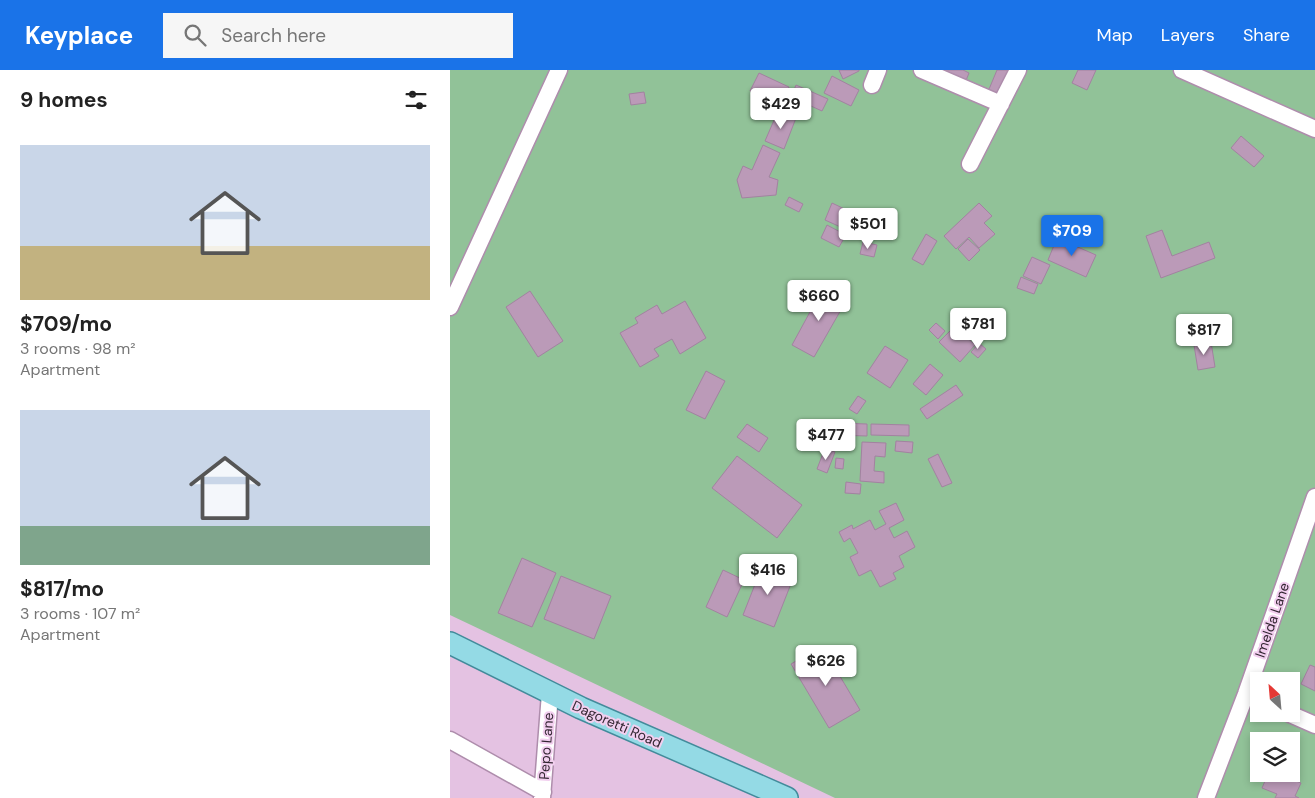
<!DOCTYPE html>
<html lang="en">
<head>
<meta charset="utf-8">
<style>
	:root { --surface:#fff; --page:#f6f6f6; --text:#222; --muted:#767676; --accent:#1a73e8 }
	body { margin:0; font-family:"DM Sans",sans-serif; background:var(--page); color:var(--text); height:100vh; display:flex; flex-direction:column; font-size:19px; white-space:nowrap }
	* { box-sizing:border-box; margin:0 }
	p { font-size:16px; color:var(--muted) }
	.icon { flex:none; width:28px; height:28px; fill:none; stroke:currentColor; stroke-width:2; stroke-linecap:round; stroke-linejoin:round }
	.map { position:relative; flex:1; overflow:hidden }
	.drawer { display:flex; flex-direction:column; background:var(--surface); width:450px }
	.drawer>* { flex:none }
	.needle { width:32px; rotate:334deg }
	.buttons { position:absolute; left:800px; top:602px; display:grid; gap:10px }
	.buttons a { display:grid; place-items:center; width:50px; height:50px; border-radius:0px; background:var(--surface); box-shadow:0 2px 8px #0003; font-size:25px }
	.price { position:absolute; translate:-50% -42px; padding:0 11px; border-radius:5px; background:#fff; color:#222; font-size:16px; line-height:32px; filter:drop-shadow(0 1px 2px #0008) }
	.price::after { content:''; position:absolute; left:50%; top:30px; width:15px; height:11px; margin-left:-8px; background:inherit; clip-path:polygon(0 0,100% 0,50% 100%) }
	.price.on { background:var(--accent); color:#fff }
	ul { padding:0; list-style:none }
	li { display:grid; align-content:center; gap:10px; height:265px; padding:0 20px }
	li span { display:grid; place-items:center; height:155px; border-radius:0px; color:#555 }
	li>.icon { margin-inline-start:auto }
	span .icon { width:90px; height:90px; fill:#fffc; stroke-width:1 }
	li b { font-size:21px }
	h2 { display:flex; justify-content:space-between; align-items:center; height:60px; padding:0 20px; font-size:21px }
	header { display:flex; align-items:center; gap:30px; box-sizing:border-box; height:70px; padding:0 25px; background:var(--accent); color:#fff }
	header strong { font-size:24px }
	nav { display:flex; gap:28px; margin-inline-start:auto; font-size:18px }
	.search { width:350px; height:45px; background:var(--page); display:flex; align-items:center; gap:12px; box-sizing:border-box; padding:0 18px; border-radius:0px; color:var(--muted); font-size:19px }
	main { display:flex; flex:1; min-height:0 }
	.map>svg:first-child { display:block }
	.green { fill:#91c298; fill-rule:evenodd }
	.building { fill:#bb9ab8; stroke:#a282a0 }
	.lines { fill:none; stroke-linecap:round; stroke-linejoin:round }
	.minor-casing { stroke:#ae8dac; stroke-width:19 }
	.major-casing { stroke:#438b9b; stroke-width:24 }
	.minor { stroke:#fff; stroke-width:16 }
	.major { stroke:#94dae5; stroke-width:21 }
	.labels { text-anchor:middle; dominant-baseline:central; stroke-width:4; stroke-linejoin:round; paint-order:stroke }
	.street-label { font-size:14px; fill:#332632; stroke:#f2cfef }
</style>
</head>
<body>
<header>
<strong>Keyplace</strong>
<div class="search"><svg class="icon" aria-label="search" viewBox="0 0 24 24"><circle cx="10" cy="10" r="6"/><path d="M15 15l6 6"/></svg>Search here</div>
<nav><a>Map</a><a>Layers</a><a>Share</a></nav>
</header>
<main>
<section class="drawer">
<h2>9 homes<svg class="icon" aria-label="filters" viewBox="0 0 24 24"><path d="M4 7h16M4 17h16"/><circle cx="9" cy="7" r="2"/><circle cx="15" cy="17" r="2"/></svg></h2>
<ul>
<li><span style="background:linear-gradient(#c9d6e8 65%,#c2b280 0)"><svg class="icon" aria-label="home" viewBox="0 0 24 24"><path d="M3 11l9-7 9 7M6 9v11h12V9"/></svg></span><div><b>$709/mo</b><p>3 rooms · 98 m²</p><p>Apartment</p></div></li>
<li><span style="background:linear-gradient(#c9d6e8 75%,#7fa58c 0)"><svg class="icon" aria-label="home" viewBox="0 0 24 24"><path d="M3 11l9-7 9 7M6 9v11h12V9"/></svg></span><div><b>$817/mo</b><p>3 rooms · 107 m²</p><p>Apartment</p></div></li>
</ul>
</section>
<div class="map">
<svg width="865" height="728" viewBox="0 0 865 728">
	<rect width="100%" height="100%" fill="#e4c2e2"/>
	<path class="green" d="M 0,0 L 865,0 L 865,728 L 385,728 L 0,545 ZM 809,611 L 841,611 L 841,644 L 809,644 ZM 809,671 L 841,671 L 841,704 L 809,704 Z"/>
	<path class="building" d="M 389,0 L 409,0 L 409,1 L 393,9 Z
		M 495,0 L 513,0 L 519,3 L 515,13 L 493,4 Z
		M 547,0 L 562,0 L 550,29 L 537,24 Z
		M 628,0 L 646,0 L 637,20 L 622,13 Z
		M 309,3 L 339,17 L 331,35 L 300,21 Z
		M 382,6 L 409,20 L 401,36 L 374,23 Z
		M 346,15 L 378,29 L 372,41 L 341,27 Z
		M 194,22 L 196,33 L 181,35 L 179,24 Z
		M 328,41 L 346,48 L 334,79 L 315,71 Z
		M 791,66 L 814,86 L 804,97 L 781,78 Z
		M 313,75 L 330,83 L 319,107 L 328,110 L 326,125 L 292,128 L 287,110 L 293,96 L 302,100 Z
		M 339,127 L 353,134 L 349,142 L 335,135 Z
		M 382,133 L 403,143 L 395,159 L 375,150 Z
		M 529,133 L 542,146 L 534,153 L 545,164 L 529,178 L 519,167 L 506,179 L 494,166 Z
		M 377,155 L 396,165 L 389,177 L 371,168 Z
		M 712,160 L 722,186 L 759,172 L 765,188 L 711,208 L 696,166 Z
		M 476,164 L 487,171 L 473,195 L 462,189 Z
		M 607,168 L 646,185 L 636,207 L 598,190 Z
		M 518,169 L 530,180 L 519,191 L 508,179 Z
		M 413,172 L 427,175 L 424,187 L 410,184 Z
		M 582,187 L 600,195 L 591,214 L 573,206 Z
		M 571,207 L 588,214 L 584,224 L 567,218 Z
		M 373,218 L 396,231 L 364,287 L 342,275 Z
		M 80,221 L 113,271 L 88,287 L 56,237 Z
		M 235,231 L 256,268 L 230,284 L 222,269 L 204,279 L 209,286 L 190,297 L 170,263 L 188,253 L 185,248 L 207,235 L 212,244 Z
		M 486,253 L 495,261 L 488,269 L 479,260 Z
		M 505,256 L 525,275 L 510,292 L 489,272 Z
		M 761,272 L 765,297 L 748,300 L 744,275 Z
		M 529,273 L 536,279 L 528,288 L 521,282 Z
		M 435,276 L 458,290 L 440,318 L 417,303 Z
		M 480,294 L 493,305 L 476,325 L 463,314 Z
		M 256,301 L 275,311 L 255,349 L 236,340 Z
		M 506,315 L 513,325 L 477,349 L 470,339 Z
		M 408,326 L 416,331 L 407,344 L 399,339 Z
		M 388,353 L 417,354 L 417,366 L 387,365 Z
		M 297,354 L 318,368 L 309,382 L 287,367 Z
		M 421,354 L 459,355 L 459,366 L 421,365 Z
		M 446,371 L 463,372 L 462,383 L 445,381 Z
		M 412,372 L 436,373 L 435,387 L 425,386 L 424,401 L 434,402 L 434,413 L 410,411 Z
		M 375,378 L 385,382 L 377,403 L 367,399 Z
		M 488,384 L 502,413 L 492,417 L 478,389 Z
		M 287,386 L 352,435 L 327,468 L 262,418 Z
		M 386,388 L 394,389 L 393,399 L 385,398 Z
		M 396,412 L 411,414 L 410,424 L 395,423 Z
		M 446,433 L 454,450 L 439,458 L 444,468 L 457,461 L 465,477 L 449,486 L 454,497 L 443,503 L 446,509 L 430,517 L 421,500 L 409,506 L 400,487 L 408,483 L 400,468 L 394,472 L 389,462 L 402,455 L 403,459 L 420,450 L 425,460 L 436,454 L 429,441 Z
		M 72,488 L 106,503 L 82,557 L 48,543 Z
		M 313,494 L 344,506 L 324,557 L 293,545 Z
		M 273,500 L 294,510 L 277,547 L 256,537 Z
		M 111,506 L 161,526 L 144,569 L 94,549 Z
		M 372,576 L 410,640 L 379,658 L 341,594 Z
		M 860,595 L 865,597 L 865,621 L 851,614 Z
		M 818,704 L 828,704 L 851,713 L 845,726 L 849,728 L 825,728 L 827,724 L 812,718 Z"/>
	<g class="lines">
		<g class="minor-casing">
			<path id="minor" d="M 472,0 L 551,34
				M 732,0 L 865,59
				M 422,15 L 428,0
				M 520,94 L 568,0
				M 0,237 L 109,0
				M 840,644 L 865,655
				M 0,670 L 93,722
				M 92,728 L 100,623
				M 756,728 L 796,624 L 865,427"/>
		</g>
		<g class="major-casing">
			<path id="major" d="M 0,573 L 131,638 L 337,728"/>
		</g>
		<use href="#minor" class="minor"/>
		<use href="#major" class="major"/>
	</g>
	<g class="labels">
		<g class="street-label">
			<text transform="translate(822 550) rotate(-71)">Imelda Lane</text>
			<text transform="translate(167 654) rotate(24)">Dagoretti Road</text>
			<text transform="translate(96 676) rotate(-86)">Pepo Lane</text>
		</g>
	</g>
</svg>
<div class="buttons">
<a><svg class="needle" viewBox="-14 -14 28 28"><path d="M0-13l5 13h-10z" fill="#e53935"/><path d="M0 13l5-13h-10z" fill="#767676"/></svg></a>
<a><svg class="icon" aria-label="layers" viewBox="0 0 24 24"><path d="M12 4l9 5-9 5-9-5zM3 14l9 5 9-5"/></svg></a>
</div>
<b class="price" style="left:331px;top:60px">$429</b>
<b class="price" style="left:418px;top:180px">$501</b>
<b class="price on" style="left:622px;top:187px">$709</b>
<b class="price" style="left:369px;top:252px">$660</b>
<b class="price" style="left:528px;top:280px">$781</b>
<b class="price" style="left:754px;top:286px">$817</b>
<b class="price" style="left:376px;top:391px">$477</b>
<b class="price" style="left:318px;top:526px">$416</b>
<b class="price" style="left:376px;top:617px">$626</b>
</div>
</main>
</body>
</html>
